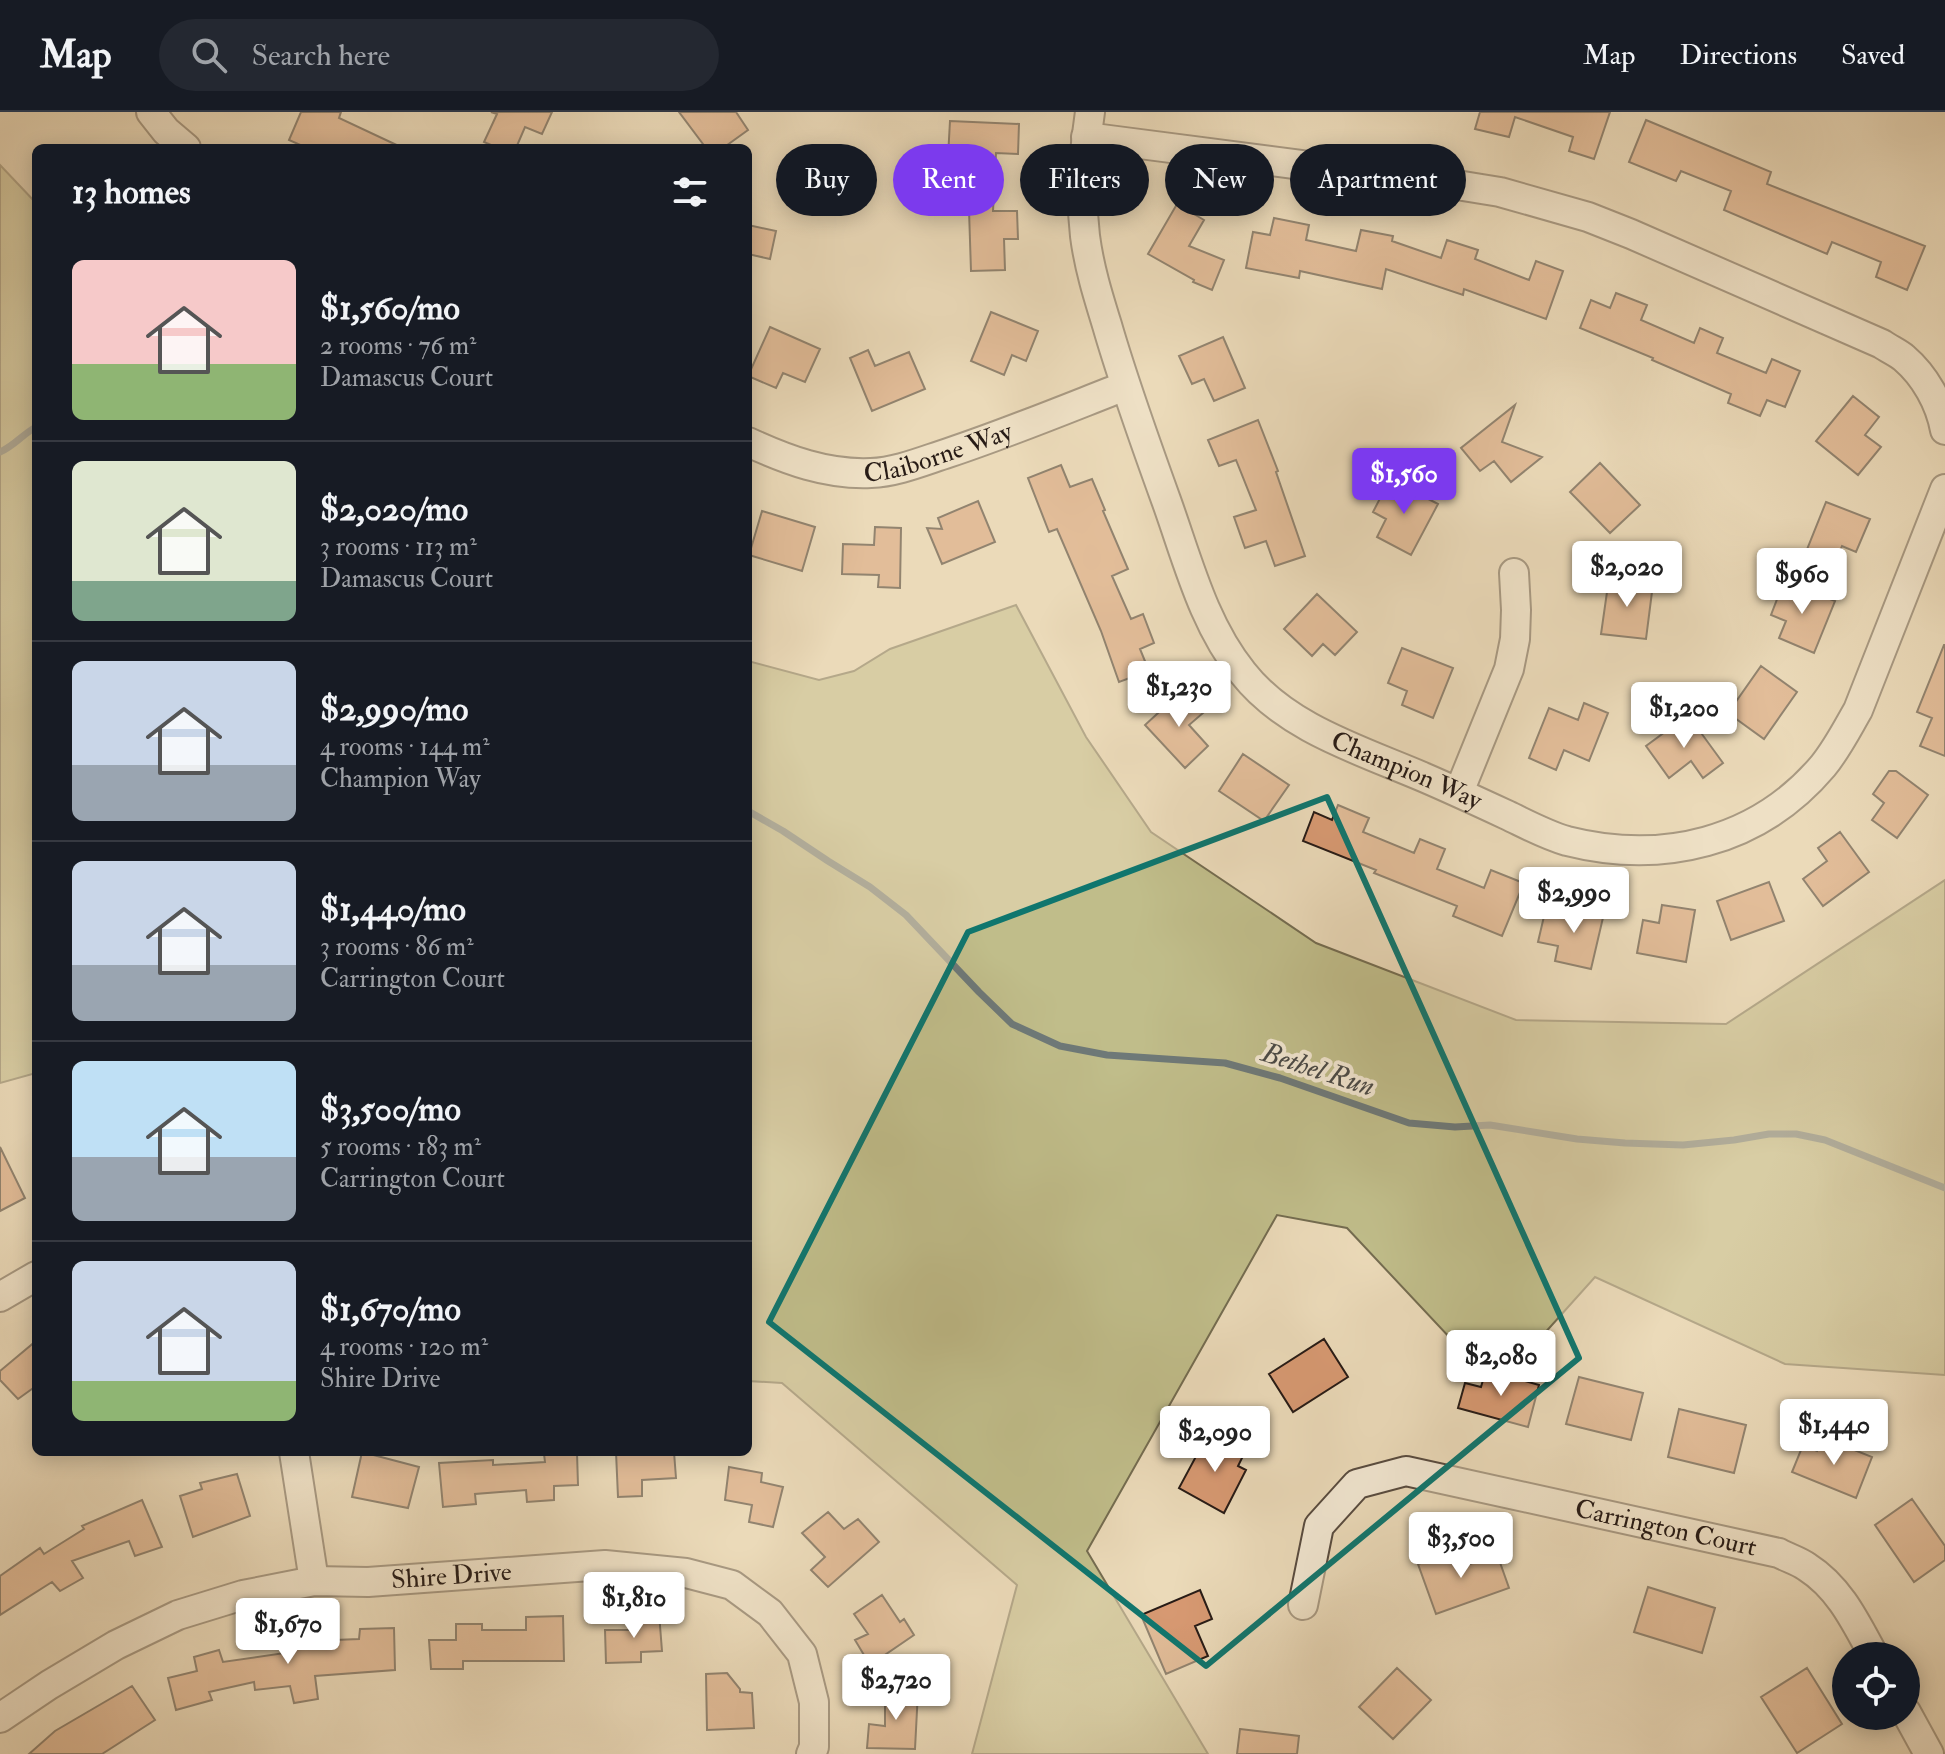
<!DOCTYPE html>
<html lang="en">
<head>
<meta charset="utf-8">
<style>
	:root { --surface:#171b24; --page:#242831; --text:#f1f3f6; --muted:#9ea1a6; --line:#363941; --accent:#7c3aed }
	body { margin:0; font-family:"IM FELL Double Pica",serif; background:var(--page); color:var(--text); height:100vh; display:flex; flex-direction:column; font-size:30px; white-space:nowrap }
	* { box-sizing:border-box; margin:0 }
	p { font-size:26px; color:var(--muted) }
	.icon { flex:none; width:44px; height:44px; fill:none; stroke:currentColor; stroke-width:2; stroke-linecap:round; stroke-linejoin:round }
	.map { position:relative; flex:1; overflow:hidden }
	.details { position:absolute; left:32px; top:32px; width:720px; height:1312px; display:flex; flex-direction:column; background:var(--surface); border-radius:12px; box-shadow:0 4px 20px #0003 }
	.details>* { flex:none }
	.top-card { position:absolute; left:776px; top:32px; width:760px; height:72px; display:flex; gap:16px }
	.controls { position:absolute; left:1832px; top:1530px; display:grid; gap:16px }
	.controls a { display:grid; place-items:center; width:88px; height:88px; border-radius:50%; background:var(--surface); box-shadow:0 4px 20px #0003; font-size:40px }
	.price { position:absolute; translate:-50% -68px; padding:0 18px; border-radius:8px; background:#fff; color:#222; font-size:26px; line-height:52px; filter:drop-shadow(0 2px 4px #0008) }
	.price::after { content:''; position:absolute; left:50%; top:48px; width:24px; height:18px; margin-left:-12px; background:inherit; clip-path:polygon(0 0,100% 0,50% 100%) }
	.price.active { background:var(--accent); color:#fff }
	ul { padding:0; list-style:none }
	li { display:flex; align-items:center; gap:24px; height:200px; padding:0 40px }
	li+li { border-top:2px solid var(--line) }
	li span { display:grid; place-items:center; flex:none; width:224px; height:160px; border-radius:12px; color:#555 }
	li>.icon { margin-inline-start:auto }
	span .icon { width:96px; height:96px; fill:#fffc; stroke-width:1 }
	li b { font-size:34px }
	h2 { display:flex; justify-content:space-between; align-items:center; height:96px; padding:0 40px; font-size:34px }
	.chip { padding:0 28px; border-radius:36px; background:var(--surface); box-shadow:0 4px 20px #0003; font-size:28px; line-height:72px }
	.chip.active { background:var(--accent); color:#fff }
	header { display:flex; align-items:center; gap:48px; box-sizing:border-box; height:112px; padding:0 40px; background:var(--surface); border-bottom:2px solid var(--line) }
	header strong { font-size:38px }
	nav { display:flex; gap:44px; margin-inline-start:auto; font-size:28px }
	.search { width:560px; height:72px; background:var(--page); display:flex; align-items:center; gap:20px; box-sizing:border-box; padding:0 28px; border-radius:44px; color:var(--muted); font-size:30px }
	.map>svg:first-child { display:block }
	.green { fill:#c0bd8a; stroke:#746c50; stroke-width:2 }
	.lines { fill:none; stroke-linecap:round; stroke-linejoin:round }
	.stream { stroke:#6e7978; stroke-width:7 }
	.building { fill:#d79972; stroke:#271b16; stroke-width:2 }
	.minor-casing { stroke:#584b3f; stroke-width:32 }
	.minor { stroke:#f2e7d2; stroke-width:28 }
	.marked { fill:none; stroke:#0f766e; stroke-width:6; stroke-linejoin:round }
	.labels { text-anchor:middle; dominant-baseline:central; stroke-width:8; stroke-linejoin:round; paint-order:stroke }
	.street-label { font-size:26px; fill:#271b16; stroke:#f2e7d2 }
	.water-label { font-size:28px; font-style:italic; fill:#4a4a47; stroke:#f2e7d2 }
</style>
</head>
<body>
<header>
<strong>Map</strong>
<div class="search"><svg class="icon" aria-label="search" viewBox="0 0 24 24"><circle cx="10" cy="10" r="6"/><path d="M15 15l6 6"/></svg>Search here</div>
<nav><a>Map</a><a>Directions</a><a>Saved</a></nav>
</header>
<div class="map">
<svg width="1945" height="1642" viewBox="0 0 1945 1642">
	<rect width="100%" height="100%" fill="#ebdab9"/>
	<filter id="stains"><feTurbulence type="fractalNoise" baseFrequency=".0025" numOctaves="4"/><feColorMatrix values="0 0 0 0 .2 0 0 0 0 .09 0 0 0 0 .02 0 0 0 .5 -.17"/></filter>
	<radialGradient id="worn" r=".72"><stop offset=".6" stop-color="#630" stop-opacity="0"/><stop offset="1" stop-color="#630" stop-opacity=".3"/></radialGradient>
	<path class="green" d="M 0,53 L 36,91 L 36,961 L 0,971 Z
		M 1016,493 L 1086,625 L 1151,720 L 1316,831 L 1516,908 L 1726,912 L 1945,768 L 1945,1263 L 1785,1252 L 1595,1165 L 1543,1223 L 1451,1227 L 1347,1116 L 1277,1103 L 1087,1439 L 1208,1642 L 972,1642 L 1017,1473 L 782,1271 L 748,1269 L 748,549 L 819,568 L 854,559 L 890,537 Z"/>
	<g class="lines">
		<path class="stream" d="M 0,340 C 14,334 23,322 36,315
			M 748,699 L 783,719 L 828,749 L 870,775 L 906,803 L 979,880 L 1012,912 L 1060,934 L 1107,943 L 1225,951 L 1280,966 L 1409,1011 L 1455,1015 L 1490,1013 L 1577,1027 L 1625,1031 L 1683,1033 L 1734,1028 L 1769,1022 L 1796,1022 L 1825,1028 L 1945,1076"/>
	</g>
	<path class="building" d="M 301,0 L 341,0 L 339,6 L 403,36 L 307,36 L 289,28 Z
		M 491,0 L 552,0 L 542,22 L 525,15 L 516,36 L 498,36 L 484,30 L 497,2 Z
		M 679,0 L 736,0 L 748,18 L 723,36 L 706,36 Z
		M 1480,0 L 1610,0 L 1594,47 L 1569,39 L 1573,25 L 1515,5 L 1509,25 L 1475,17 Z
		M 1646,8 L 1771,60 L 1767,72 L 1925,134 L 1907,178 L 1876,165 L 1881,150 L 1832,130 L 1827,142 L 1724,98 L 1731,79 L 1681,59 L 1676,69 L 1629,50 Z
		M 950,9 L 1019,12 L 1018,42 L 996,41 L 993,99 L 1017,99 L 1018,127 L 1004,127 L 1005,158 L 971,159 L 968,67 L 966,67 L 967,46 L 948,45 Z
		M 1177,92 L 1204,108 L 1189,134 L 1224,148 L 1212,178 L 1193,170 L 1194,168 L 1148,142 Z
		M 1274,106 L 1309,113 L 1306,128 L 1356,139 L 1361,118 L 1393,124 L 1392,129 L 1441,146 L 1447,128 L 1478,138 L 1475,147 L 1529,168 L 1536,149 L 1563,159 L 1546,207 L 1464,177 L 1463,183 L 1386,157 L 1382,177 L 1300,159 L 1299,166 L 1246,156 L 1253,120 L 1270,123 Z
		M 748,113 L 776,119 L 770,147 L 748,142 Z
		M 1616,181 L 1647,193 L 1641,208 L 1694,231 L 1700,216 L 1723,226 L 1717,241 L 1766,261 L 1772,247 L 1800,259 L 1785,295 L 1767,288 L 1760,304 L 1728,291 L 1731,282 L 1652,248 L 1653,246 L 1580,216 L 1591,188 L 1610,196 Z
		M 991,200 L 1038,219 L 1026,249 L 1012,243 L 1004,263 L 971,249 Z
		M 770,215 L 820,237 L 805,270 L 783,261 L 776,276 L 748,264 Z
		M 1223,225 L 1245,276 L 1214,289 L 1204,267 L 1192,272 L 1179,244 Z
		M 868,238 L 875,254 L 909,240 L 925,277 L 872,299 L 850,246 Z
		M 1853,284 L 1879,305 L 1865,323 L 1881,335 L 1858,363 L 1816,329 Z
		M 1515,293 L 1502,330 L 1542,345 L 1511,370 L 1494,349 L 1480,359 L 1461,336 Z
		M 1258,308 L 1278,359 L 1276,360 L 1305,444 L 1275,454 L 1266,429 L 1245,436 L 1234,405 L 1256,398 L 1236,348 L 1219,354 L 1208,328 Z
		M 1600,351 L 1640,393 L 1610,421 L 1570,380 Z
		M 1061,353 L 1070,375 L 1092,367 L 1105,398 L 1103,399 L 1128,457 L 1112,464 L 1131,507 L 1143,502 L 1154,531 L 1140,537 L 1149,559 L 1119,570 L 1101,519 L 1057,417 L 1049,420 L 1028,366 Z
		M 1390,367 L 1438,392 L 1411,443 L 1377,425 L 1386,407 L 1373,400 Z
		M 978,389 L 995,430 L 942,452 L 927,416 L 942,417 L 938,406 Z
		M 1826,390 L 1870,407 L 1856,440 L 1842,434 L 1835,452 L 1806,440 Z
		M 762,399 L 815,415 L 802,459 L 749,443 Z
		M 875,415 L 901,416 L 900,476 L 878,475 L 879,463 L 842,462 L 843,432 L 874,433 Z
		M 1609,466 L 1653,472 L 1646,527 L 1601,522 Z
		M 1784,469 L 1835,489 L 1814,541 L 1779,526 L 1786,509 L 1771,503 Z
		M 1317,482 L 1357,520 L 1335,543 L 1323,532 L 1312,544 L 1284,517 Z
		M 1944,533 L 1945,533 L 1945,644 L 1920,634 L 1932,606 L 1917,600 Z
		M 1402,536 L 1453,556 L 1433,606 L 1402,593 L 1407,579 L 1388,571 Z
		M 1761,554 L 1797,580 L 1764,627 L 1728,601 Z
		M 1182,579 L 1203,601 L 1189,613 L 1208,634 L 1185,656 L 1145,613 Z
		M 1584,591 L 1608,601 L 1589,649 L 1564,638 L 1556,658 L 1529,646 L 1549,596 L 1578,608 Z
		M 1688,603 L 1723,651 L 1703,666 L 1691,649 L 1669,666 L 1646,634 Z
		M 1243,642 L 1289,673 L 1264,709 L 1219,679 Z
		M 1889,659 L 1896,659 L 1928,683 L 1897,726 L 1872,708 L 1884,691 L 1873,682 Z
		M 1338,693 L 1369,706 L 1363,720 L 1414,741 L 1420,727 L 1445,737 L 1437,757 L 1484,776 L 1491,758 L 1521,770 L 1521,778 L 1502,824 L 1453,804 L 1457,794 L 1374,761 L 1376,758 L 1303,729 L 1314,700 L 1332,708 Z
		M 1840,720 L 1869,760 L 1823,794 L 1803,767 L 1827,749 L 1818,736 Z
		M 1769,770 L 1784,809 L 1731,828 L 1717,789 Z
		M 1581,791 L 1605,797 L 1591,857 L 1555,849 L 1558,834 L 1538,830 L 1545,800 L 1577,807 Z
		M 1662,793 L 1695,798 L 1686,850 L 1637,841 L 1643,808 L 1659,811 Z
		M 0,1035 L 25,1086 L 0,1099 Z
		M 1324,1227 L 1348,1265 L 1293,1300 L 1269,1262 Z
		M 36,1229 L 36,1274 L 18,1287 L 0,1268 L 0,1259 Z
		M 1486,1258 L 1539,1273 L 1528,1315 L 1458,1296 L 1465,1271 L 1481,1275 Z
		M 1579,1265 L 1643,1281 L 1631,1328 L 1566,1312 Z
		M 1679,1297 L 1746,1313 L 1734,1361 L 1668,1345 Z
		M 1208,1322 L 1244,1342 L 1238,1354 L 1246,1358 L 1224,1401 L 1179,1376 Z
		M 1822,1325 L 1872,1345 L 1856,1386 L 1792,1360 L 1803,1333 L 1817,1339 Z
		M 362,1340 L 419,1355 L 408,1396 L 352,1385 Z
		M 616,1340 L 674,1340 L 676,1366 L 642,1368 L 642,1384 L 618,1385 Z
		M 577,1341 L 578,1373 L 554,1374 L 554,1388 L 527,1390 L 526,1378 L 475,1382 L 476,1392 L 443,1395 L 439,1351 L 493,1348 L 493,1353 L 545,1350 L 544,1342 Z
		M 729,1355 L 762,1361 L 761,1370 L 783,1375 L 773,1415 L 749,1410 L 752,1393 L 725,1388 Z
		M 237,1362 L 250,1404 L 193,1425 L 180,1384 L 202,1377 L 200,1371 Z
		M 1912,1387 L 1945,1434 L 1945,1448 L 1914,1470 L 1875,1413 Z
		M 142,1388 L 162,1435 L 135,1444 L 129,1429 L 72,1449 L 83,1466 L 60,1479 L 52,1470 L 0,1503 L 0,1464 L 40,1436 L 44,1442 L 84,1417 L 82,1414 Z
		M 828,1400 L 844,1417 L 858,1407 L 879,1430 L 828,1475 L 811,1458 L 825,1445 L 802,1421 Z
		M 1461,1437 L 1467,1453 L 1497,1442 L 1509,1476 L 1436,1502 L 1418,1452 Z
		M 1648,1475 L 1715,1496 L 1702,1541 L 1634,1520 Z
		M 1200,1478 L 1212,1507 L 1195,1514 L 1208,1544 L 1166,1562 L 1141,1503 Z
		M 882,1483 L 900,1510 L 904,1507 L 914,1523 L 870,1553 L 855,1528 L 868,1522 L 854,1502 Z
		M 659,1501 L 662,1539 L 641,1540 L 641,1550 L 606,1551 L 605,1518 L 632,1518 L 632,1502 Z
		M 563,1504 L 564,1549 L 463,1549 L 463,1557 L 431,1557 L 429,1528 L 456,1528 L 456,1512 L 482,1512 L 482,1518 L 526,1518 L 526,1505 Z
		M 394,1516 L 395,1558 L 315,1564 L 318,1587 L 294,1591 L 290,1574 L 255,1578 L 254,1570 L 209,1580 L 212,1588 L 176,1598 L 168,1566 L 197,1559 L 194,1545 L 219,1538 L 223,1550 L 285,1541 L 281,1521 L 308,1519 L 310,1529 L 359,1527 L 360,1517 Z
		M 1397,1556 L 1431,1588 L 1393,1627 L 1359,1595 Z
		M 1807,1556 L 1842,1612 L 1797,1641 L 1761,1585 Z
		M 727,1561 L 740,1577 L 740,1580 L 752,1581 L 754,1616 L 707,1618 L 706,1562 Z
		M 132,1574 L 155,1608 L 102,1642 L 29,1642 L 55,1619 Z
		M 885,1578 L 918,1579 L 915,1637 L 867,1636 L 869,1612 L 885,1614 Z
		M 1240,1617 L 1299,1624 L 1297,1642 L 1237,1642 Z"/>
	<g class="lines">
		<g class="minor-casing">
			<g id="minor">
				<path d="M 151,0 L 166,19 L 186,36"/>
				<path id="s1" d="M 1090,0 C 1084,42 1080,82 1085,124 C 1089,155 1098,184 1107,213 C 1124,272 1145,330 1166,388 C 1187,446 1203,512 1243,561 C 1286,616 1360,638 1423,665 C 1451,677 1479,690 1507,703 C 1526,712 1546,723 1567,729 C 1662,753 1758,731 1823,654 C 1837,637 1847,617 1858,598 L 1945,377"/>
				<path d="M 1086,25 L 1463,74 L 1500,80 L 1588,105 L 1631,122 L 1882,232 C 1889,237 1898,241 1904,246 C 1925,264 1940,291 1945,318"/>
				<path id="s2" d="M 748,330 C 787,348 827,363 871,361 C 897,360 923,349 948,341 C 1008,321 1066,297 1125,274"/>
				<path d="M 1459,680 L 1509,557 L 1515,527 L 1516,498 L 1514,461"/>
				<path d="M 0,1185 L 36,1164"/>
				<path d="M 294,1340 L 314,1469"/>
				<path id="s3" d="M 1303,1493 L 1319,1414 L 1357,1372 L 1406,1359 L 1779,1441 C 1788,1446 1799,1449 1807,1455 C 1840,1476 1856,1511 1874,1544"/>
				<path d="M 1906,1600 L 1929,1642"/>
				<path id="s4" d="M 0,1606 L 49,1573 L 116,1533 L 178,1503 L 243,1483 L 314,1469 L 368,1470 L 605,1453 L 686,1461 L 732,1473 L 770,1501 L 802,1542 L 814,1590 L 814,1635 L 811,1642"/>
			</g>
		</g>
		<use href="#minor" class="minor"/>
	</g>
	<path d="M0 0H1945V1642H0ZM 1327,685 L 1579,1246 L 1206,1554 L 769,1210 L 968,820 Z" fill="#ebdab9" fill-opacity=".55" fill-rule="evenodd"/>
	<path class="marked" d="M 1327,685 L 1579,1246 L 1206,1554 L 769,1210 L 968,820 Z"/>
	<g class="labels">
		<g class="street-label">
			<text stroke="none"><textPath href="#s2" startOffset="198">Claiborne Way</textPath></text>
			<text stroke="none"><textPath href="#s1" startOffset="784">Champion Way</textPath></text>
			<text stroke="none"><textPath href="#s3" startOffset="454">Carrington Court</textPath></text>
			<text stroke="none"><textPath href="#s4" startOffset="484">Shire Drive</textPath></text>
		</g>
		<g class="water-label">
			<text transform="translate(1318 958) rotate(18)">Bethel Run</text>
		</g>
	</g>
	<rect width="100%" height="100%" filter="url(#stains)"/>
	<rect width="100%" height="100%" fill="url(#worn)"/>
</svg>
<div class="controls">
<a><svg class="icon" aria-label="locate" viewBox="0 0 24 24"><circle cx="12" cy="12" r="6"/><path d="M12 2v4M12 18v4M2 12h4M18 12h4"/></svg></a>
</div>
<b class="price active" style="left:1404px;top:404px">$1,560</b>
<b class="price" style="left:1627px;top:497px">$2,020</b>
<b class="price" style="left:1802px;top:504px">$960</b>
<b class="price" style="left:1179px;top:617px">$1,230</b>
<b class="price" style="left:1684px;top:638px">$1,200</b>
<b class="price" style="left:1574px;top:823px">$2,990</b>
<b class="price" style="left:1501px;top:1286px">$2,080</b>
<b class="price" style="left:1834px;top:1355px">$1,440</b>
<b class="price" style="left:1215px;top:1362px">$2,090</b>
<b class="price" style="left:1461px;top:1468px">$3,500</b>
<b class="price" style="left:634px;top:1528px">$1,810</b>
<b class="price" style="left:288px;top:1554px">$1,670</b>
<b class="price" style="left:896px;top:1610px">$2,720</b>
<div class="top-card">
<a class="chip">Buy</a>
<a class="chip active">Rent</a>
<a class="chip">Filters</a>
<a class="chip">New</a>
<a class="chip">Apartment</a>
</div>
<section class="details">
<h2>13 homes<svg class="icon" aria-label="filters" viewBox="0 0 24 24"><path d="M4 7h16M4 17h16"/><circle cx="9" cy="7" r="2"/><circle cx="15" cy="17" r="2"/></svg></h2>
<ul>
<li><span style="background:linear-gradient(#f6c9c9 65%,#8fb573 0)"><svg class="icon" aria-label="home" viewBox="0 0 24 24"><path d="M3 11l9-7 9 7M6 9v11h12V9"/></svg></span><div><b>$1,560/mo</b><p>2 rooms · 76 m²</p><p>Damascus Court</p></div></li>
<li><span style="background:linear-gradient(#dfe7d0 75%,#7fa58c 0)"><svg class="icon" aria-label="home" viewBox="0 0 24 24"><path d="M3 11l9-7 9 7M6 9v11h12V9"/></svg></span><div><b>$2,020/mo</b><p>3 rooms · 113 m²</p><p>Damascus Court</p></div></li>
<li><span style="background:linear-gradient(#c9d6e8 65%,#9aa5b1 0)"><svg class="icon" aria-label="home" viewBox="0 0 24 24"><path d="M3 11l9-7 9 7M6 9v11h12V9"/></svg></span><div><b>$2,990/mo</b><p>4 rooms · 144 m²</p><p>Champion Way</p></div></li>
<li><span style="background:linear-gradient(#c9d6e8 65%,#9aa5b1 0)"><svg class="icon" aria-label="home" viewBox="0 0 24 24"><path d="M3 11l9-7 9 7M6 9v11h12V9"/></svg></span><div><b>$1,440/mo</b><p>3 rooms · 86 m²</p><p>Carrington Court</p></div></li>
<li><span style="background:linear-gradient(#bfe0f5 60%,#9aa5b1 0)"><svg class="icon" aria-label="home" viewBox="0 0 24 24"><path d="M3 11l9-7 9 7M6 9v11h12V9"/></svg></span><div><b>$3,500/mo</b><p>5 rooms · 183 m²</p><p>Carrington Court</p></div></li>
<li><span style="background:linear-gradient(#c9d6e8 75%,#8fb573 0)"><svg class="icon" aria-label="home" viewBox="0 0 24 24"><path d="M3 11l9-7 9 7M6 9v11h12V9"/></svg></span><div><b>$1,670/mo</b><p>4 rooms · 120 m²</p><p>Shire Drive</p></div></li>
</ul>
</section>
</div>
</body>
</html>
